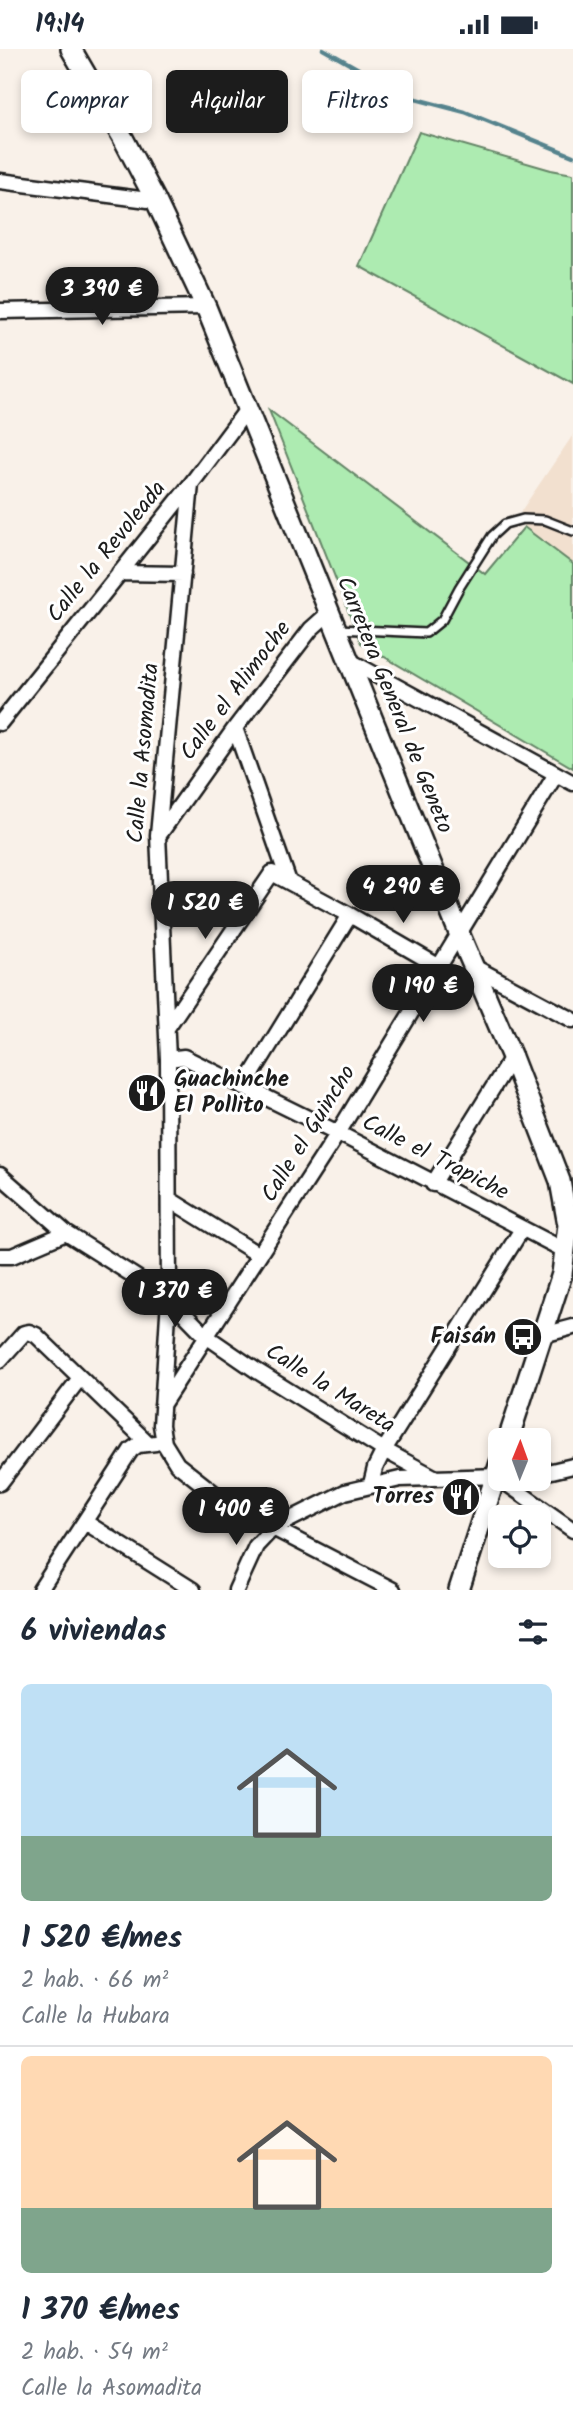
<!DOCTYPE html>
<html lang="es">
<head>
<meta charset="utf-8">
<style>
	:root { --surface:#fff; --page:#f2f2f3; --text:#1f2937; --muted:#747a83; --line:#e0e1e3; --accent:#1c1c1c }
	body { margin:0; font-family:Kalam,sans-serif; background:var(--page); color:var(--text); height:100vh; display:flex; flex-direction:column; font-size:26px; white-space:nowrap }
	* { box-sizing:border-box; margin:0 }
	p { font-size:23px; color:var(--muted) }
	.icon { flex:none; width:38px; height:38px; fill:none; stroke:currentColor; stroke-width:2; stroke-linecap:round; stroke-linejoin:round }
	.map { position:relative; height:1541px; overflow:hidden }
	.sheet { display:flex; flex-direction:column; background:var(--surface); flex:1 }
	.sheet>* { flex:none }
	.hud { position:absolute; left:21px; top:21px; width:532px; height:63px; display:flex; gap:14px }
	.needle { width:46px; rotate:1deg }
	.buttons { position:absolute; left:488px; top:1379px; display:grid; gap:14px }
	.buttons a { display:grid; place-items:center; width:63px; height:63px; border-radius:10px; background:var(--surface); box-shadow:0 4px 10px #0003; font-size:35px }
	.price { position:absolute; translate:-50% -60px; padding:0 16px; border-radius:24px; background:var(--accent); color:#fff; font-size:23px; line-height:46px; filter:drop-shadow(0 2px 4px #0008) }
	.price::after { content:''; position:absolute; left:50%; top:42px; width:21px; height:16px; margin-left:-10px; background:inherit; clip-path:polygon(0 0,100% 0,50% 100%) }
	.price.on { background:#222; color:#fff }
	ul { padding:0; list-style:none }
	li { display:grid; align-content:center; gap:14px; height:371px; padding:0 21px }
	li+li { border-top:2px solid var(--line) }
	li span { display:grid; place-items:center; height:217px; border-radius:10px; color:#555 }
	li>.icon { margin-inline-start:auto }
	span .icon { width:126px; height:126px; fill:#fffc; stroke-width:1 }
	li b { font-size:30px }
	h2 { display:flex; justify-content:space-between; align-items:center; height:84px; padding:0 21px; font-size:30px }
	.pill { padding:0 24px; border-radius:10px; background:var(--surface); box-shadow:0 4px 10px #0003; font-size:24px; line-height:63px }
	.pill.on { background:var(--accent); color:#fff }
	.status { display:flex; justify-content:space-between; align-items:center; height:49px; padding:0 35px; background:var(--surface); direction:ltr }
	.status svg { height:19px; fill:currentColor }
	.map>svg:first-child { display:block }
	.built { fill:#f2e0cf }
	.green { fill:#adebb1; stroke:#648466; stroke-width:2 }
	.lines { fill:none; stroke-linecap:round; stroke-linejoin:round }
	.stream { stroke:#54838d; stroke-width:4.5 }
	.lane-casing { stroke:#1c1c1c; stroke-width:12 }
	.street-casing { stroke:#1c1c1c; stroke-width:19 }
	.secondary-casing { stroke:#1c1c1c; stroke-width:24 }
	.lane { stroke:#fff; stroke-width:7 }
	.street { stroke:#fff; stroke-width:14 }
	.secondary { stroke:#fff; stroke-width:19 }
	.labels { text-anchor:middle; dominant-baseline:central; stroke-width:6; stroke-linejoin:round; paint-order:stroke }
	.street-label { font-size:23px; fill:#1c1c1c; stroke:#fff }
	.poi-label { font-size:23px; font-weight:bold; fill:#1c1c1c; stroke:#fff; text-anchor:end }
</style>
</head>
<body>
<div class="status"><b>19:14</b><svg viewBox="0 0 49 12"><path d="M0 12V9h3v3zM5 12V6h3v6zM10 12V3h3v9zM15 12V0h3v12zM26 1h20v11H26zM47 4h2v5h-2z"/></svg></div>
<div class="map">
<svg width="573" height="1541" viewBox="0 0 573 1541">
	<rect width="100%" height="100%" fill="#f9f1e9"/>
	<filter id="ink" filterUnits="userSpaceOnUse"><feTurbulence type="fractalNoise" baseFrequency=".0143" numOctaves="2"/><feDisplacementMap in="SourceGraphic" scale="14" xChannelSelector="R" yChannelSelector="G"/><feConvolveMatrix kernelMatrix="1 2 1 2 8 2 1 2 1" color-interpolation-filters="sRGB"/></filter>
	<g filter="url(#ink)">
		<path class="built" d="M 573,386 L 573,515 L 524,478 L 521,462 Z"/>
		<path class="green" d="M 419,83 L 551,121 L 573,125 L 573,335 L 359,217 Z
			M 269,361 L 485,525 L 524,478 L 573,515 L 573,719 L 361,594 Z"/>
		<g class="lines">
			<path class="stream" d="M 323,0 L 408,48 L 465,63 L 573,107"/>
			<g class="lane-casing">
				<path id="lane" d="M 338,580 L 426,584 L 442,571 L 459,539 L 492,487 L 505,475 L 523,470 L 545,471 L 573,482"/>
			</g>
			<g class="street-casing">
				<path id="street" d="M 0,132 L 156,152
					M 0,262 L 206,258
					M 191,435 L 158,786 L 168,1010 L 169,1249 L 161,1376 L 164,1394 L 177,1415 L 214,1444 L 273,1479 L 393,1541
					M 119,524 L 183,525
					M 350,612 L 573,734
					M 0,674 L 191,435 L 248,359
					M 235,679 L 289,833
					M 159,786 L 235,679 L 311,580 L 330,563
					M 474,918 L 573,971
					M 167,979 L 272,824 L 350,866 L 438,917
					M 168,1010 L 184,1008 L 338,1084 L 566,1202
					M 244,1038 L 350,866
					M 0,1126 L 66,1184 L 169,1249 L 206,1287 L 257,1322 L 384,1401 L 434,1428
					M 433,1135 L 512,1008
					M 169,1150 L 259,1206
					M 0,1207 L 12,1207 L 66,1184
					M 543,1286 L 573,1278
					M 0,1311 L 24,1284 L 29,1283 L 36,1286 L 148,1394
					M 162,1356 L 338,1084 L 556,725
					M 539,1425 L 573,1417
					M 496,1427 L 573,1481
					M 0,1434 L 80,1329
					M 371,1435 L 375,1419 L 384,1401 L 522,1180
					M 85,1473 L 193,1541
					M 40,1541 L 131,1401 L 138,1396 L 156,1394
					M 236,1541 L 256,1497 L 273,1479 L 345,1443 L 400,1430 L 500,1427"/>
			</g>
			<g class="secondary-casing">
				<path id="secondary" d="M 71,0 L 123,89 L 156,152 L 206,258 L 459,884 L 512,1008 L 560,1132 L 568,1176 L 562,1225 L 508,1391
					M 459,1541 L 500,1414"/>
			</g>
			<use href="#lane" class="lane"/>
			<use href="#street" class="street"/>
			<use href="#secondary" class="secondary"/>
		</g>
	</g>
	<defs>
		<g id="restaurant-disc" transform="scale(2.0125)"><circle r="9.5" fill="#1c1c1c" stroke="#fff"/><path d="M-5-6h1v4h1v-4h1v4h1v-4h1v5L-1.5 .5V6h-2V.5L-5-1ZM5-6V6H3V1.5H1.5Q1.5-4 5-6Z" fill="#fff"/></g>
		<g id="bus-disc" transform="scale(2.0125)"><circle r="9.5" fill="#1c1c1c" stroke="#fff"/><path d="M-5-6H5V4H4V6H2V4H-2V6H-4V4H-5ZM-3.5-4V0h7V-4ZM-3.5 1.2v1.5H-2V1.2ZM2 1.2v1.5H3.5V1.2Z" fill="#fff"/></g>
	</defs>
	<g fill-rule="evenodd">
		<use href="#restaurant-disc" x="147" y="1044"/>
		<use href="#bus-disc" x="523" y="1288"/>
		<use href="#restaurant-disc" x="461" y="1448"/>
	</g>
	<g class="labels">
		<g class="street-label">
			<text transform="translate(107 503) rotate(-51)">Calle la Revoleada</text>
			<text transform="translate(236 642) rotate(-53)">Calle el Alimoche</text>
			<text transform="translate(394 656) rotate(68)">Carretera General de Geneto</text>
			<text transform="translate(144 704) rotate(-85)">Calle la Asomadita</text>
			<text transform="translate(309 1085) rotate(-58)">Calle el Guincho</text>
			<text transform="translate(435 1109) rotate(27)">Calle el Trapiche</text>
			<text transform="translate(330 1340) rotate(32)">Calle la Mareta</text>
		</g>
		<g class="poi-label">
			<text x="174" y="1031" text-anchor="start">Guachinche<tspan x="174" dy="26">El Pollito</tspan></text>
			<text x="496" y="1288">Faisán</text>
			<text x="434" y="1448">Torres</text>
		</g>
	</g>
</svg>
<div class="buttons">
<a><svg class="needle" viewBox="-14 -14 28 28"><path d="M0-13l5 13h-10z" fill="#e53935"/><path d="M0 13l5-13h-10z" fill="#747a83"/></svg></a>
<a><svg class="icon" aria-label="locate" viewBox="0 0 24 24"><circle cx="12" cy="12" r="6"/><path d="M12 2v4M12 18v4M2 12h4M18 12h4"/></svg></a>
</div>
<b class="price" style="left:102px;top:278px">3 390 €</b>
<b class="price" style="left:403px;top:876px">4 290 €</b>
<b class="price on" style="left:205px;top:892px">1 520 €</b>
<b class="price" style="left:423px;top:975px">1 190 €</b>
<b class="price" style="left:175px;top:1280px">1 370 €</b>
<b class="price" style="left:236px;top:1498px">1 400 €</b>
<div class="hud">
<a class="pill">Comprar</a>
<a class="pill on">Alquilar</a>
<a class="pill">Filtros</a>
</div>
</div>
<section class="sheet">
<h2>6 viviendas<svg class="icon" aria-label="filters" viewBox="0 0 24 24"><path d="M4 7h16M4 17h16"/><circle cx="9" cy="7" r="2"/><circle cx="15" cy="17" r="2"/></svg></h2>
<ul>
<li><span style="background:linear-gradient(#bfe0f5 70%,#7fa58c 0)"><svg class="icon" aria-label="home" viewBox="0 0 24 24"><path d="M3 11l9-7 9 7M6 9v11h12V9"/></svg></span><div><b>1 520 €/mes</b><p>2 hab. · 66 m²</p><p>Calle la Hubara</p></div></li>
<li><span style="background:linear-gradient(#ffd9b3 70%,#7fa58c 0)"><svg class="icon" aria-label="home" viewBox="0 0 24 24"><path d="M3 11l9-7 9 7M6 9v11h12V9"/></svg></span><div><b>1 370 €/mes</b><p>2 hab. · 54 m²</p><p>Calle la Asomadita</p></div></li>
</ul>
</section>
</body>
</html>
